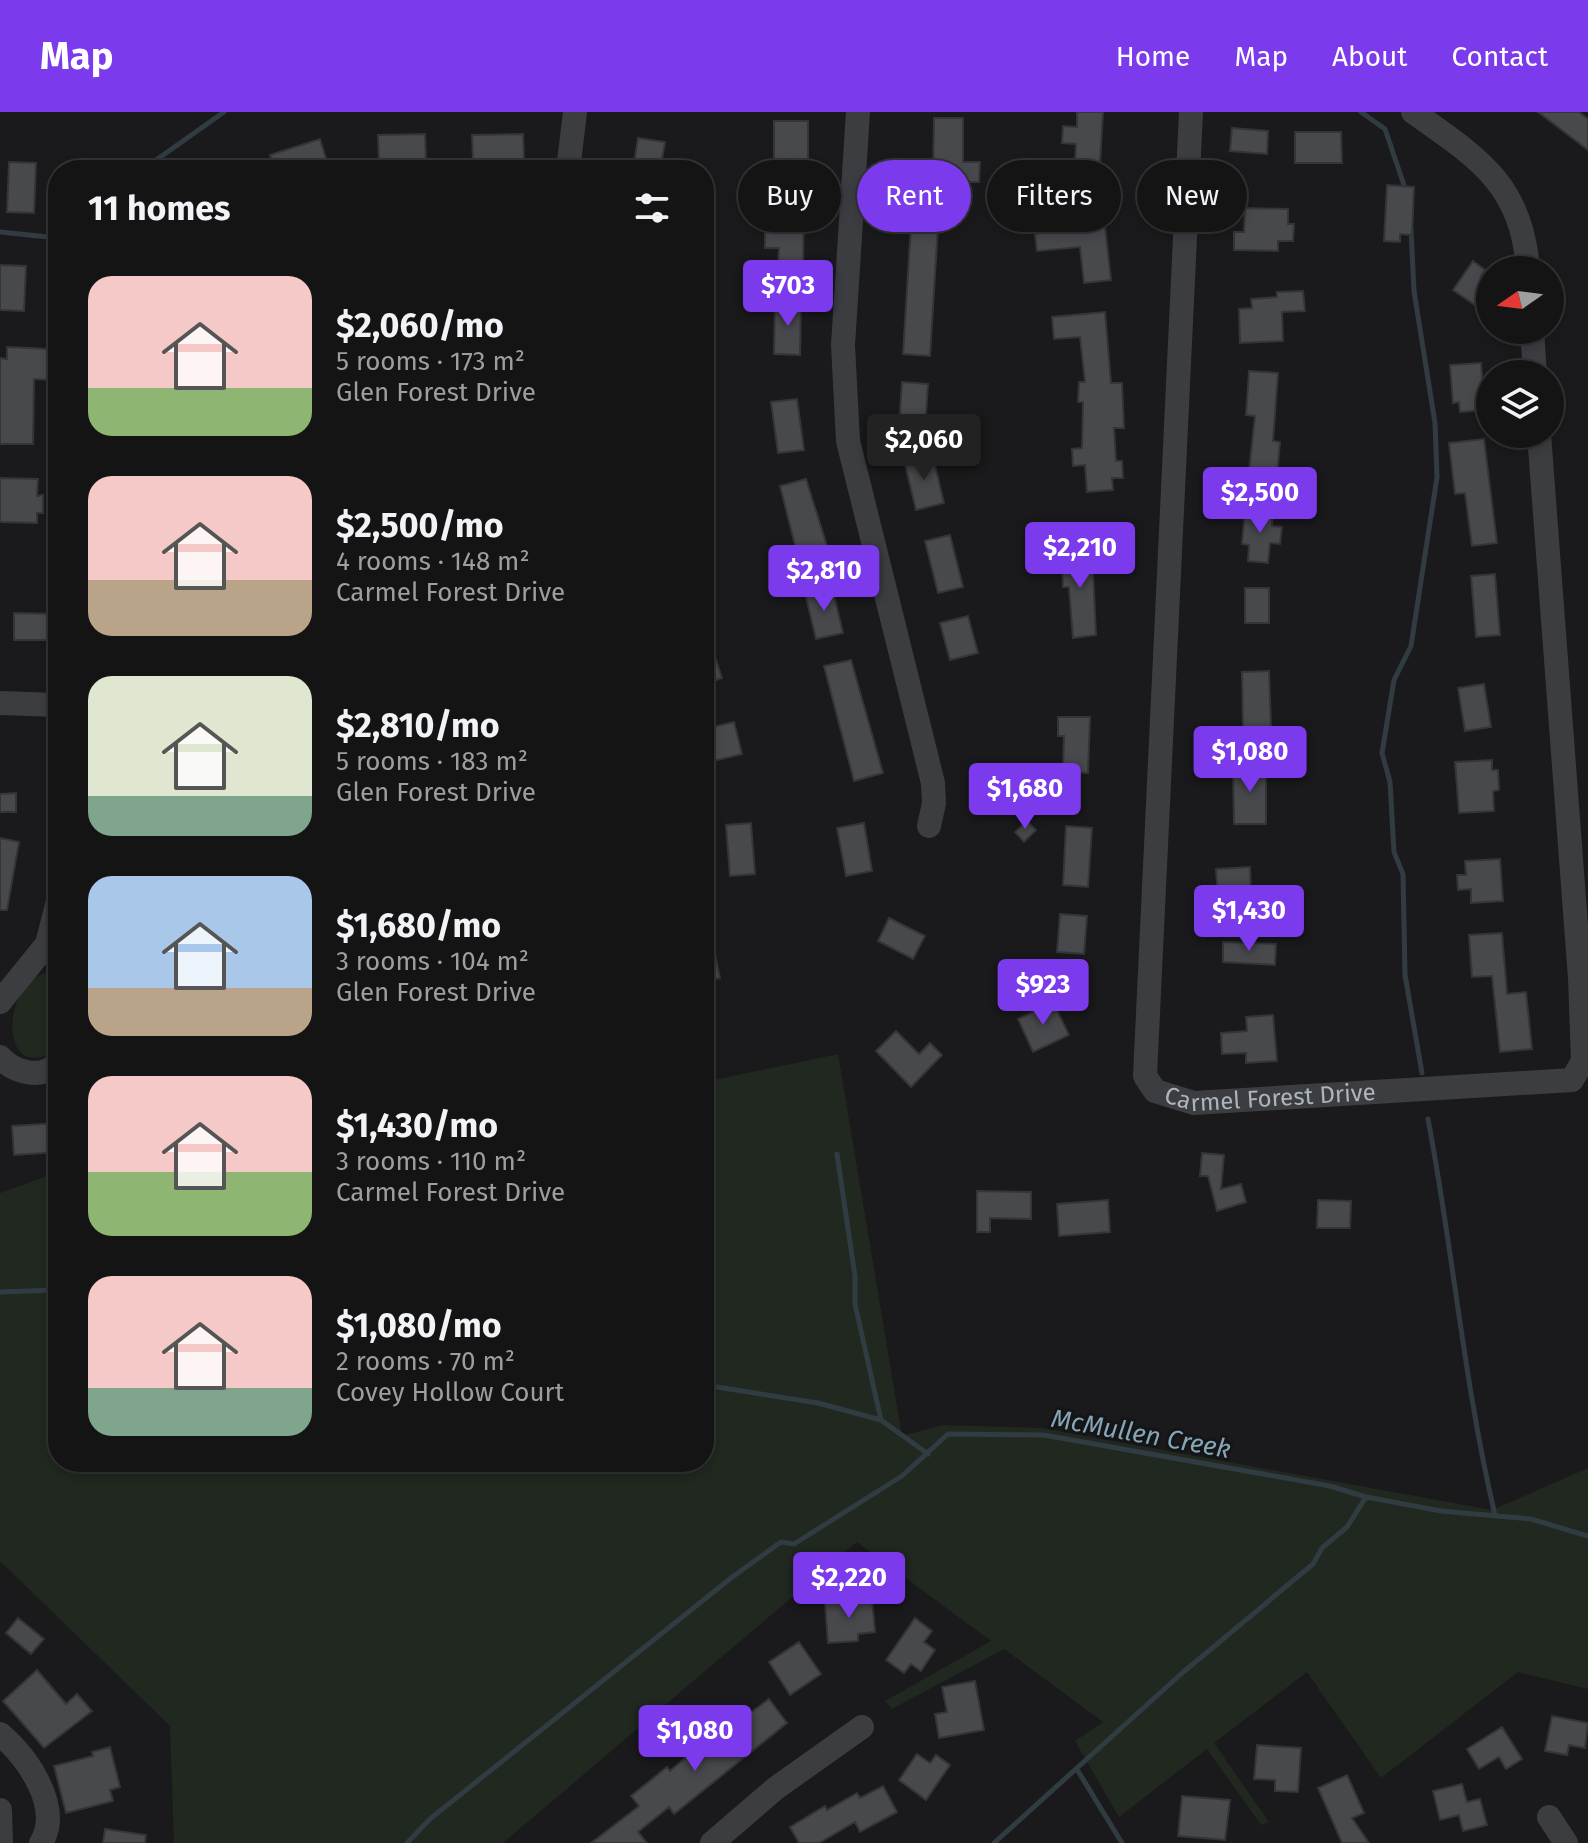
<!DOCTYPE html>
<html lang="en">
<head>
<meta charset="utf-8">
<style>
	:root { --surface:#141415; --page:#212122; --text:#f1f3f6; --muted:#9d9ea0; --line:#333334; --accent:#7c3aed }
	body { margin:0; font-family:"Fira Sans",sans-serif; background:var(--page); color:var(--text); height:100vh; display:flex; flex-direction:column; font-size:30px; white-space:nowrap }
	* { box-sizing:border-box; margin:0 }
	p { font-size:26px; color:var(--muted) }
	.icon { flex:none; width:44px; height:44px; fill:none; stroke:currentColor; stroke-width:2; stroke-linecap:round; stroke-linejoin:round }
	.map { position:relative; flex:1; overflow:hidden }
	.details { position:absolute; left:48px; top:48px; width:666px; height:1312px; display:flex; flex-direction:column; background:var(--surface); border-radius:32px; box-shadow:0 4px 12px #0003,0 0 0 2px var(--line) }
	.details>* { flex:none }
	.guide { position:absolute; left:738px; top:48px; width:730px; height:72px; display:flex; gap:16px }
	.needle { width:52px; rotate:256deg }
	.buttons { position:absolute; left:1476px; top:144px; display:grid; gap:16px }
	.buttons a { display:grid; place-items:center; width:88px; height:88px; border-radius:50%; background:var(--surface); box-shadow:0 4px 12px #0003,0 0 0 2px var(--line); font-size:40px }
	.price { position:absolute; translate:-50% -68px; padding:0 18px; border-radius:8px; background:var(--accent); color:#fff; font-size:26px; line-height:52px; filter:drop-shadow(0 2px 4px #0008) }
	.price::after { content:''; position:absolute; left:50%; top:48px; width:24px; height:18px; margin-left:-12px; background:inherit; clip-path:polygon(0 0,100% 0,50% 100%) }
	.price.on { background:#222; color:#fff }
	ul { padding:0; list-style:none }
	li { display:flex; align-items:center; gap:24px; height:200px; padding:0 40px }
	li span { display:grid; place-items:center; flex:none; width:224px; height:160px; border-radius:24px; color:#555 }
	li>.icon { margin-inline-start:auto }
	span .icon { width:96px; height:96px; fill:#fffc; stroke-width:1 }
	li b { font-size:34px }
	h2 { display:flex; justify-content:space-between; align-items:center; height:96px; padding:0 40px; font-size:34px }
	.tag { padding:0 28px; border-radius:36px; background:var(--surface); box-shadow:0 4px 12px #0003,0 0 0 2px var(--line); font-size:28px; line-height:72px }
	.tag.on { background:var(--accent); color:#fff }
	header { display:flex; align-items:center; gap:48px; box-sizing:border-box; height:112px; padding:0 40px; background:var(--accent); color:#fff }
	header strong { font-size:38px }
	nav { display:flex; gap:44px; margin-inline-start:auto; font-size:28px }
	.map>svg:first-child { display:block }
	.green { fill:#202820 }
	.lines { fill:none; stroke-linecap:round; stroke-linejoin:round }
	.stream { stroke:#303c41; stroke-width:5 }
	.building { fill:#47494c; stroke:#343538; stroke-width:2 }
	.minor { stroke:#3b3d41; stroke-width:24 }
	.labels { text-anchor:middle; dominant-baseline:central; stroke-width:6; stroke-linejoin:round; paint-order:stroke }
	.street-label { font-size:24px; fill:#adb4bc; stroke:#151517 }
	.water-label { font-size:26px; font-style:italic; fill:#85a6b6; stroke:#151517 }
</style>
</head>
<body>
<header>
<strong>Map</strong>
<nav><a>Home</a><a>Map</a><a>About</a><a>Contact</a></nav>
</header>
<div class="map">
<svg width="1588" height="1731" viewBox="0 0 1588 1731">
	<rect width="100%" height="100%" fill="#1a1a1c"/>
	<path class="green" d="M 45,861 L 51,863 C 62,883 62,918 54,939 C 0,972 0,875 45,861 Z
		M 838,942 L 902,1324 L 943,1313 L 1042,1316 L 1492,1398 L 1588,1356 L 1588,1577 L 1518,1560 L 1381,1666 L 1307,1560 L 1214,1631 L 1269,1710 L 1261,1713 L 1207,1637 L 1119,1705 L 1075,1629 L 1103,1610 L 1004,1537 L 892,1597 L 885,1589 L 991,1529 L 857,1430 L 503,1731 L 174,1731 L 170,1614 L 0,1449 L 0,1081 L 58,1060 L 58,1350 L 704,1350 L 704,970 Z"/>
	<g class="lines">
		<path class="stream" d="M 1361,0 L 1385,17 L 1406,79
			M 142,58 L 224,0
			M 1411,117 L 1414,179 L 1435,311 L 1437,365 L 1411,534 L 1394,568 L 1382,641 L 1390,670 L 1394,740 L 1403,762 L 1405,863 L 1422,961
			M 0,120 L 58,126
			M 1428,1007 C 1453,1138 1464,1272 1495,1403
			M 837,1042 L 855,1164 L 855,1192 L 881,1308
			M 0,1180 L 58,1178
			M 704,1273 L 818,1291 L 881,1308 L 928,1342
			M 1078,1659 L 1122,1731
			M 407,1731 L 430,1707 L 731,1466 L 781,1430 L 794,1432 L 902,1364 L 948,1322 L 1044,1323 L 1330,1374 L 1366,1385 L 1441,1399 L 1531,1407 L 1588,1424
			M 994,1731 L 1181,1562 L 1313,1452 L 1322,1436 L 1347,1415 L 1366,1385"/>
	</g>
	<path class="building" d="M 1077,0 L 1103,0 L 1099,68 L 1074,67 L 1076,32 L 1062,31 L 1063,14 L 1077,15 Z
		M 1538,0 L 1579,0 L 1588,7 L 1588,38 Z
		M 934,6 L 963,6 L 963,50 L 980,50 L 979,70 L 933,70 Z
		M 774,9 L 808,9 L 808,52 L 801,52 L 801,68 L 774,68 Z
		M 1232,16 L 1268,19 L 1267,42 L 1230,39 Z
		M 1295,20 L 1341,20 L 1342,51 L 1295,51 Z
		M 425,22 L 426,49 L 379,50 L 378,23 Z
		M 523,22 L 524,47 L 473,49 L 472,23 Z
		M 638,26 L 665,30 L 660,58 L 633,58 Z
		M 320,27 L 327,50 L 302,58 L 275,58 L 270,43 Z
		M 9,50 L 36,51 L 34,101 L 7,100 Z
		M 1387,73 L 1414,75 L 1412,123 L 1400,122 L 1400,130 L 1384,129 Z
		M 913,80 L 940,81 L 930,244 L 903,242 Z
		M 1245,96 L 1288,97 L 1288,112 L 1294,112 L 1293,129 L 1278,129 L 1278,139 L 1234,138 L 1234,120 L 1244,120 Z
		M 777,98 L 804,99 L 803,153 L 778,152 L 779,136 L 765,136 L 765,114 L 777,114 Z
		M 1105,115 L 1111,168 L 1084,171 L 1080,135 L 1037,139 L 1035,122 Z
		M 1473,149 L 1485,158 L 1481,164 L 1490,171 L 1490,178 L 1478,195 L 1453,178 Z
		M 0,153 L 26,154 L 24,199 L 0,198 Z
		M 1303,179 L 1305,199 L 1282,200 L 1283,229 L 1240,231 L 1239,197 L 1252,196 L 1251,187 L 1277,185 L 1277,180 Z
		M 775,189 L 801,190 L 800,243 L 774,242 Z
		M 1105,200 L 1111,271 L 1122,271 L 1124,316 L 1114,316 L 1116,349 L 1122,349 L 1123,366 L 1112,366 L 1113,378 L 1087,380 L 1085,353 L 1073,354 L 1072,337 L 1082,336 L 1083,290 L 1078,290 L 1079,270 L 1085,270 L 1080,225 L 1054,227 L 1052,205 Z
		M 7,235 L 51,237 L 50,268 L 34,267 L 33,332 L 0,332 L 0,246 L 7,247 Z
		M 1481,251 L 1485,298 L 1460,300 L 1459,290 L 1453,291 L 1450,253 Z
		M 1249,259 L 1278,261 L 1273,329 L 1280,330 L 1276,373 L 1248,369 L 1255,304 L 1246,303 Z
		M 902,270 L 928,272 L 925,318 L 899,316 Z
		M 797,287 L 804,338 L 778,341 L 771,290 Z
		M 1484,327 L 1497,431 L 1472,434 L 1465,381 L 1455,382 L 1449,331 Z
		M 932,341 L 944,391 L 916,398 L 904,348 Z
		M 0,366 L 38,367 L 37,384 L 43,383 L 43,401 L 37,401 L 37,411 L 0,410 Z
		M 806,367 L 827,434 L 797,441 L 780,374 Z
		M 1245,398 L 1273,401 L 1272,414 L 1282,415 L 1280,432 L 1270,431 L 1268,451 L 1248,449 L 1249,433 L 1242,432 Z
		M 950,423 L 963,475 L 938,481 L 925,429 Z
		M 1092,437 L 1096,523 L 1073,526 L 1069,475 L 1063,475 L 1062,438 Z
		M 1495,462 L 1500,523 L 1476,525 L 1471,464 Z
		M 832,475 L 843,521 L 816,527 L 805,481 Z
		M 1245,476 L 1269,476 L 1269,511 L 1245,511 Z
		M 14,501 L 58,502 L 58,528 L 14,528 Z
		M 968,504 L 978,541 L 950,548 L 940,511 Z
		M 707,520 L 722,566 L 704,572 L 704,521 Z
		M 851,548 L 883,661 L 854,669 L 824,554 Z
		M 1269,559 L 1271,616 L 1243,617 L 1242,560 Z
		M 1484,572 L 1491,615 L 1465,619 L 1458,576 Z
		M 1058,605 L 1090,605 L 1088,661 L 1063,660 L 1064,624 L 1058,624 Z
		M 734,610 L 742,642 L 709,650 L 704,617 Z
		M 1492,648 L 1492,658 L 1498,658 L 1499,678 L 1493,679 L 1494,699 L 1459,701 L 1455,650 Z
		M 1233,652 L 1266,652 L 1266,712 L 1234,712 Z
		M 16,681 L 16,700 L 0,700 L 0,682 Z
		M 1027,709 L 1036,718 L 1024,730 L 1015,720 Z
		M 751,711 L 755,762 L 730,764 L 726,713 Z
		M 864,711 L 872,759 L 846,764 L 837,716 Z
		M 1066,714 L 1092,716 L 1088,775 L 1063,773 Z
		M 0,726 L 19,730 L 7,798 L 0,798 Z
		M 1500,747 L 1503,789 L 1471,791 L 1471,777 L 1458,778 L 1457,763 L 1466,763 L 1465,749 Z
		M 1250,755 L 1251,788 L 1218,790 L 1216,757 Z
		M 1060,802 L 1087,804 L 1084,842 L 1057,840 Z
		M 889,806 L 925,824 L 913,847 L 878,829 Z
		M 704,818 L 710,818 L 720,866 L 704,869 Z
		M 1502,821 L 1507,882 L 1526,880 L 1532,937 L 1500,940 L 1492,864 L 1472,865 L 1469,823 Z
		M 1223,830 L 1276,832 L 1275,853 L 1223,850 Z
		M 1053,890 L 1069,923 L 1033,940 L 1018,907 Z
		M 1273,903 L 1277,949 L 1246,951 L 1246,941 L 1222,942 L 1221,921 L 1247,919 L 1246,905 Z
		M 896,919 L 919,942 L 930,931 L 942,943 L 911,975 L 876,939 Z
		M 58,1011 L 58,1040 L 14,1043 L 12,1014 Z
		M 1202,1041 L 1224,1043 L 1221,1077 L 1241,1072 L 1246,1090 L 1217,1099 L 1208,1064 L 1200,1064 Z
		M 977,1079 L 1031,1080 L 1031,1107 L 990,1106 L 990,1120 L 977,1120 Z
		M 1108,1088 L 1110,1120 L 1059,1124 L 1057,1092 Z
		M 1318,1088 L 1351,1089 L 1350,1116 L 1317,1116 Z
		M 872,1488 L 875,1520 L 858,1522 L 858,1529 L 828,1531 L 825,1491 Z
		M 18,1506 L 44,1527 L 31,1542 L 6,1521 Z
		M 915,1506 L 932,1519 L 924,1530 L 935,1538 L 921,1559 L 911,1552 L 904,1561 L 886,1548 Z
		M 799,1530 L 821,1562 L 790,1583 L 769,1550 Z
		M 37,1558 L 66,1592 L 77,1582 L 92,1599 L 44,1636 L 3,1589 Z
		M 975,1569 L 984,1618 L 939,1626 L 935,1602 L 947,1600 L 942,1575 Z
		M 769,1587 L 787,1611 L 674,1702 L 669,1695 L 638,1720 L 647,1731 L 591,1731 L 639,1694 L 631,1684 L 667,1655 L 670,1659 L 713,1621 L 717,1625 Z
		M 1552,1604 L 1588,1611 L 1585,1636 L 1569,1633 L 1567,1643 L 1545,1639 Z
		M 1502,1615 L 1522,1647 L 1506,1657 L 1499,1645 L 1479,1657 L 1467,1637 Z
		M 1257,1633 L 1301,1636 L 1298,1680 L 1275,1679 L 1275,1668 L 1254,1667 Z
		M 110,1635 L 120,1675 L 110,1678 L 113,1689 L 66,1701 L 54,1654 L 93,1644 L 92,1640 Z
		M 917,1642 L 930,1651 L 936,1643 L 950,1653 L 926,1688 L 899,1668 Z
		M 1347,1663 L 1364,1701 L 1352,1706 L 1369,1731 L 1342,1731 L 1318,1676 Z
		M 1462,1672 L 1467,1690 L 1480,1687 L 1487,1713 L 1463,1719 L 1459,1703 L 1440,1708 L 1433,1679 Z
		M 883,1674 L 897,1700 L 860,1720 L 855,1710 L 819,1731 L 799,1731 L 790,1715 L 825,1694 L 827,1698 L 857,1681 L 860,1686 Z
		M 1182,1684 L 1230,1688 L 1225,1728 L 1178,1724 Z
		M 105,1717 L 146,1723 L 145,1731 L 103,1731 Z"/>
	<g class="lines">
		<g class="minor">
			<path d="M 858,0 L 843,233 L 848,329 L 933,671 L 934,691 L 929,714"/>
			<path id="s1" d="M 1191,0 L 1145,964 L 1155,979 L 1194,991 L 1572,968 L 1583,949 L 1580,866 L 1539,322"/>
			<path d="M 1413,0 C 1478,46 1522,72 1528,158"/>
			<path d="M 568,58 L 575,0"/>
			<path d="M 1532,218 L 1535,262"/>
			<path d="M 0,591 L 58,593"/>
			<path d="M 0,890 L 47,832 L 58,789"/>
			<path d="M 0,945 C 14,961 42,968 58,951"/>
			<path d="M 0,1622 C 27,1645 63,1695 41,1731"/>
			<path d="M 0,1698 L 1,1731"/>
			<path d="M 1549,1705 L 1566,1731"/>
			<path d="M 712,1731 L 776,1676 L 862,1615"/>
		</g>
	</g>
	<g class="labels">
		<g class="street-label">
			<text stroke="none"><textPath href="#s1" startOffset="1100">Carmel Forest Drive</textPath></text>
		</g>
		<g class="water-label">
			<text transform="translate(1141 1322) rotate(10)">McMullen Creek</text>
		</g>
	</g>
</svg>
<div class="buttons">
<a><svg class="needle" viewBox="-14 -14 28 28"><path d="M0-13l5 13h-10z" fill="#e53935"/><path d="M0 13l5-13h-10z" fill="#9d9ea0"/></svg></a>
<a><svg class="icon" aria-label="layers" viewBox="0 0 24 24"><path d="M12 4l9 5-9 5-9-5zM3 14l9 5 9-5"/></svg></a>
</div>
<b class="price" style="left:788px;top:216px">$703</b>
<b class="price on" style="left:924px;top:370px">$2,060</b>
<b class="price" style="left:1260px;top:423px">$2,500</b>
<b class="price" style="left:1080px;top:478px">$2,210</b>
<b class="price" style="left:824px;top:501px">$2,810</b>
<b class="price" style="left:1250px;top:682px">$1,080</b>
<b class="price" style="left:1025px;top:719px">$1,680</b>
<b class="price" style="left:1249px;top:841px">$1,430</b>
<b class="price" style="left:1043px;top:915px">$923</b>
<b class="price" style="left:849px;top:1508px">$2,220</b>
<b class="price" style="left:695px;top:1661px">$1,080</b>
<div class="guide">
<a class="tag">Buy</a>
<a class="tag on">Rent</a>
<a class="tag">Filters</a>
<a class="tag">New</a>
</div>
<section class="details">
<h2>11 homes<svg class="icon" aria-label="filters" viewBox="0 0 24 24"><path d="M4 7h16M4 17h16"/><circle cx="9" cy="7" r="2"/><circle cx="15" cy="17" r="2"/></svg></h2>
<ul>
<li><span style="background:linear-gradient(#f6c9c9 70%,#8fb573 0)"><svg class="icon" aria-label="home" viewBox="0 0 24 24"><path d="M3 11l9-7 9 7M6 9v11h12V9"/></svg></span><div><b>$2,060/mo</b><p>5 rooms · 173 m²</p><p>Glen Forest Drive</p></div></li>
<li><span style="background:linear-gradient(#f6c9c9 65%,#b9a48a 0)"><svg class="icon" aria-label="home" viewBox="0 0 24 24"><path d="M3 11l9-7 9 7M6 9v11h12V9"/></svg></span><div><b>$2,500/mo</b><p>4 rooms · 148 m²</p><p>Carmel Forest Drive</p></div></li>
<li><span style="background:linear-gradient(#dfe7d0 75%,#7fa58c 0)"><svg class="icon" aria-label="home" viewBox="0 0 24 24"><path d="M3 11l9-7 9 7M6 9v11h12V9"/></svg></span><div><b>$2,810/mo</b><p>5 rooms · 183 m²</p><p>Glen Forest Drive</p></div></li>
<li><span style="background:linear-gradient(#a9c7e8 70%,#b9a48a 0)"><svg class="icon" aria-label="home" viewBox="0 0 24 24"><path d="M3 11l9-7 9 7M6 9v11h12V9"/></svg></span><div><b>$1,680/mo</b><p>3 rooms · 104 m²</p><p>Glen Forest Drive</p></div></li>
<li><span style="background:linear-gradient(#f6c9c9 60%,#8fb573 0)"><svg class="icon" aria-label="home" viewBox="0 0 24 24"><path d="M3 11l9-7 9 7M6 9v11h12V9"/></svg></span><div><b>$1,430/mo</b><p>3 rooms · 110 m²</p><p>Carmel Forest Drive</p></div></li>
<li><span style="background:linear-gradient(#f6c9c9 70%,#7fa58c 0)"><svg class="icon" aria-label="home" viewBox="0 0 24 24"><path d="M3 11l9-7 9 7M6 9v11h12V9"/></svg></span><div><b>$1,080/mo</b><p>2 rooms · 70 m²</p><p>Covey Hollow Court</p></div></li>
</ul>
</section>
</div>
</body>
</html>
